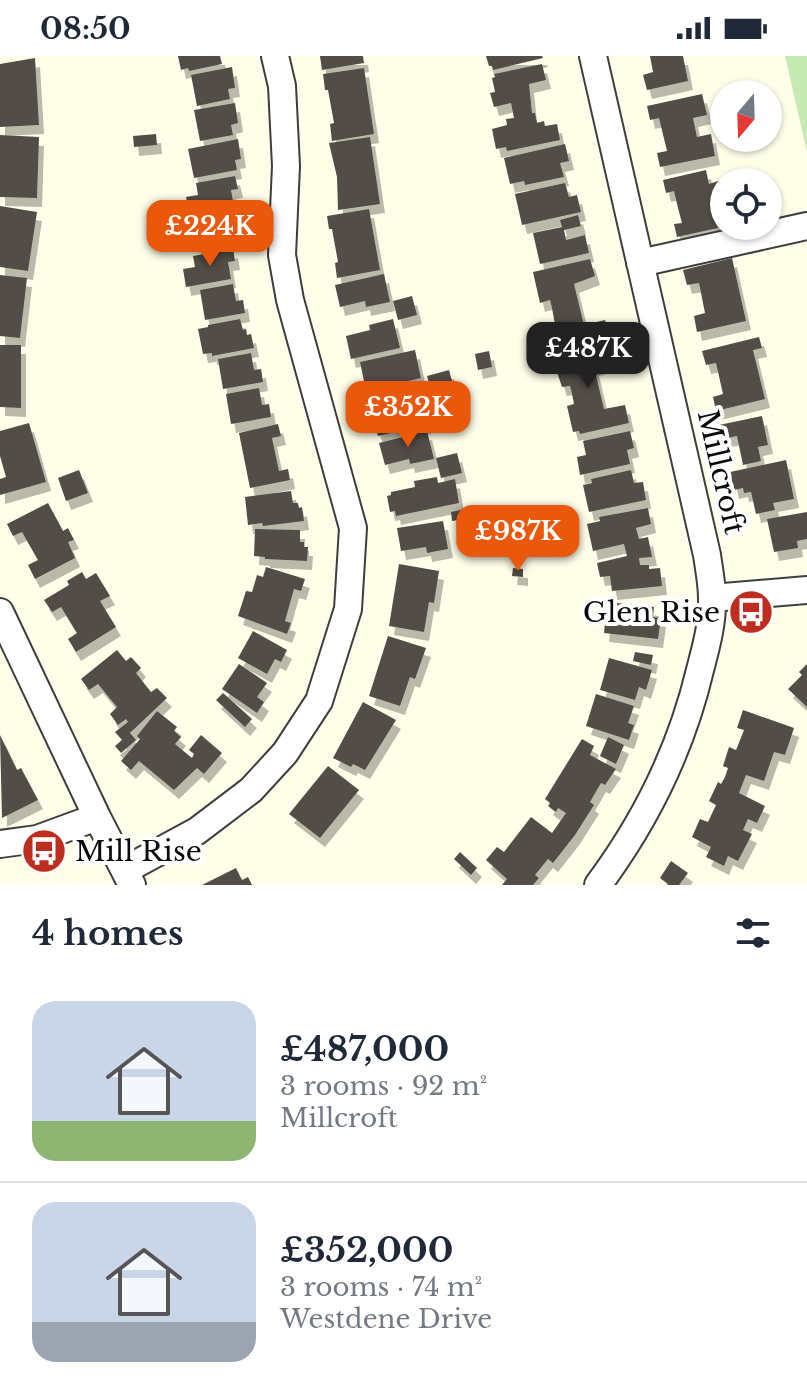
<!DOCTYPE html>
<html lang="en">
<head>
<meta charset="utf-8">
<style>
	:root { --surface:#fff; --page:#f2f2f3; --text:#1f2937; --muted:#747a83; --line:#e0e1e3; --accent:#ea580c }
	body { margin:0; font-family:"Libre Baskerville",serif; background:var(--page); color:var(--text); height:100vh; display:flex; flex-direction:column; font-size:30px; white-space:nowrap }
	* { box-sizing:border-box; margin:0 }
	p { font-size:26px; color:var(--muted) }
	.icon { flex:none; width:44px; height:44px; fill:none; stroke:currentColor; stroke-width:2; stroke-linecap:round; stroke-linejoin:round }
	.map { position:relative; height:829px; overflow:hidden }
	.panel { display:flex; flex-direction:column; background:var(--surface); flex:1 }
	.panel>* { flex:none }
	.needle { width:52px; rotate:199deg }
	.tools { position:absolute; left:710px; top:24px; display:grid; gap:16px }
	.tools a { display:grid; place-items:center; width:72px; height:72px; border-radius:50%; background:var(--surface); box-shadow:0 2px 6px #0004; font-size:40px }
	.price { position:absolute; translate:-50% -68px; padding:0 18px; border-radius:16px; background:var(--accent); color:#fff; font-size:26px; line-height:52px; filter:drop-shadow(0 2px 4px #0008) }
	.price::after { content:''; position:absolute; left:50%; top:48px; width:24px; height:18px; margin-left:-12px; background:inherit; clip-path:polygon(0 0,100% 0,50% 100%) }
	.price.on { background:#222; color:#fff }
	ul { padding:0; list-style:none }
	li { display:flex; align-items:center; gap:24px; height:200px; padding:0 32px }
	li+li { border-top:2px solid var(--line) }
	li span { display:grid; place-items:center; flex:none; width:224px; height:160px; border-radius:24px; color:#555 }
	li>.icon { margin-inline-start:auto }
	span .icon { width:96px; height:96px; fill:#fffc; stroke-width:1 }
	li b { font-size:34px }
	h2 { display:flex; justify-content:space-between; align-items:center; height:96px; padding:0 32px; font-size:34px }
	.status { display:flex; justify-content:space-between; align-items:center; height:56px; padding:0 40px; background:var(--surface); direction:ltr }
	.status svg { height:22px; fill:currentColor }
	.map>svg:first-child { display:block }
	.green { fill:#c7e9b2 }
	.building { fill:#534d47; filter:url(#shadow) }
	.lines { fill:none; stroke-linecap:round; stroke-linejoin:round }
	.minor-casing { stroke:#3e3e3e; stroke-width:30 }
	.minor { stroke:#fff; stroke-width:26 }
	.labels { text-anchor:middle; dominant-baseline:central; stroke-width:8; stroke-linejoin:round; paint-order:stroke }
	.street-label { font-size:28px; fill:#0b0b0b; stroke:#fff }
	.poi-label { font-size:28px; fill:#0b0b0b; stroke:#fff; text-anchor:end }
</style>
</head>
<body>
<div class="status"><b>08:50</b><svg viewBox="0 0 49 12"><path d="M0 12V9h3v3zM5 12V6h3v6zM10 12V3h3v9zM15 12V0h3v12zM26 1h20v11H26zM47 4h2v5h-2z"/></svg></div>
<div class="map">
<svg width="807" height="829" viewBox="0 0 807 829">
	<defs>
		<filter id="shadow"><feDropShadow dx="5" dy="9" stdDeviation="0" flood-color="#0004"/></filter>
	</defs>
	<rect width="100%" height="100%" fill="#fffee8"/>
	<path class="green" d="M 785,0 L 807,0 L 807,96 Z"/>
	<path class="building" d="M 178,0 L 220,0 L 222,8 L 189,15 L 188,12 L 181,14 Z
		M 320,0 L 363,0 L 364,7 L 322,14 Z
		M 486,0 L 542,0 L 543,2 L 493,14 L 492,10 L 489,10 Z
		M 650,0 L 683,0 L 688,25 L 647,34 L 643,19 L 653,16 Z
		M 35,2 L 39,69 L 0,71 L 0,8 Z
		M 542,8 L 546,24 L 529,28 L 532,57 L 535,57 L 537,67 L 544,65 L 545,70 L 557,68 L 560,84 L 507,95 L 506,91 L 496,93 L 492,73 L 507,69 L 506,63 L 514,62 L 511,47 L 494,51 L 490,37 L 495,36 L 492,22 L 495,21 L 494,18 Z
		M 232,11 L 235,32 L 228,33 L 230,43 L 197,50 L 191,19 Z
		M 364,12 L 374,78 L 332,85 L 330,68 L 334,67 L 328,34 L 325,34 L 323,18 Z
		M 702,38 L 707,59 L 693,62 L 697,81 L 711,78 L 715,100 L 660,111 L 657,97 L 667,95 L 659,62 L 650,64 L 647,50 Z
		M 235,47 L 238,67 L 231,69 L 233,79 L 200,85 L 194,54 Z
		M 156,78 L 157,89 L 134,91 L 133,80 Z
		M 0,79 L 39,81 L 37,142 L 0,141 Z
		M 370,81 L 380,148 L 338,154 L 337,121 L 329,87 Z
		M 238,83 L 241,103 L 235,104 L 237,114 L 194,122 L 188,93 Z
		M 565,88 L 569,105 L 560,107 L 564,121 L 525,129 L 524,125 L 510,128 L 504,102 Z
		M 706,114 L 709,128 L 718,125 L 722,142 L 712,144 L 713,152 L 724,149 L 724,166 L 717,168 L 718,172 L 677,181 L 674,168 L 682,167 L 678,152 L 674,135 L 666,137 L 663,124 Z
		M 235,120 L 238,133 L 231,134 L 234,151 L 190,159 L 186,141 L 198,139 L 196,127 Z
		M 565,127 L 569,141 L 577,139 L 581,156 L 522,169 L 515,138 Z
		M 0,150 L 37,156 L 28,215 L 0,211 Z
		M 369,153 L 380,214 L 337,222 L 335,207 L 338,206 L 332,173 L 329,173 L 327,160 Z
		M 233,157 L 235,169 L 229,170 L 232,187 L 198,193 L 193,164 Z
		M 578,159 L 581,170 L 564,174 L 566,184 L 585,179 L 589,197 L 540,208 L 533,177 L 562,171 L 560,164 Z
		M 233,193 L 235,205 L 228,206 L 231,223 L 186,231 L 183,213 L 195,211 L 193,200 Z
		M 732,202 L 746,265 L 697,276 L 694,260 L 705,257 L 699,227 L 687,229 L 683,214 Z
		M 590,203 L 595,220 L 574,228 L 584,269 L 605,264 L 609,281 L 560,292 L 560,290 L 550,291 L 545,280 L 549,275 L 556,274 L 552,252 L 550,244 L 540,247 L 533,216 Z
		M 384,218 L 390,246 L 366,251 L 365,245 L 340,251 L 335,229 Z
		M 0,219 L 27,222 L 20,282 L 0,280 Z
		M 233,228 L 236,245 L 243,244 L 245,257 L 205,264 L 200,234 Z
		M 412,240 L 417,259 L 398,264 L 393,245 Z
		M 240,263 L 243,274 L 246,273 L 247,279 L 251,278 L 254,292 L 212,300 L 212,297 L 203,298 L 198,273 L 208,271 L 208,269 Z
		M 393,263 L 400,292 L 351,303 L 346,280 L 370,274 L 369,269 Z
		M 759,281 L 762,292 L 753,294 L 765,343 L 716,355 L 713,341 L 723,338 L 716,307 L 706,309 L 702,295 Z
		M 0,289 L 21,289 L 21,352 L 0,351 Z
		M 611,289 L 615,306 L 594,311 L 604,353 L 625,349 L 629,367 L 580,378 L 579,375 L 573,376 L 567,350 L 574,348 L 572,338 L 570,330 L 562,331 L 553,304 L 561,303 L 561,299 Z
		M 415,294 L 421,322 L 382,331 L 380,326 L 365,330 L 360,306 Z
		M 489,295 L 492,311 L 478,314 L 475,298 Z
		M 251,297 L 254,314 L 261,313 L 263,326 L 223,333 L 218,303 Z
		M 449,314 L 452,325 L 440,327 L 442,337 L 423,342 L 420,332 L 430,330 L 427,320 Z
		M 259,332 L 262,349 L 269,348 L 271,361 L 231,368 L 226,338 Z
		M 419,341 L 426,369 L 378,380 L 372,358 L 389,354 L 388,348 Z
		M 762,360 L 768,389 L 758,391 L 761,405 L 743,409 L 737,380 L 722,383 L 719,369 Z
		M 29,367 L 46,426 L 0,439 L 0,423 L 6,421 L 0,400 L 0,375 Z
		M 278,368 L 281,380 L 272,382 L 279,415 L 288,413 L 290,424 L 250,432 L 239,377 Z
		M 427,375 L 434,403 L 410,408 L 409,403 L 385,409 L 379,387 Z
		M 630,375 L 634,392 L 627,394 L 630,408 L 580,419 L 577,401 L 586,399 L 583,385 Z
		M 457,397 L 462,417 L 441,422 L 436,402 Z
		M 786,404 L 794,443 L 773,447 L 775,454 L 756,458 L 751,436 L 744,437 L 743,432 L 734,434 L 730,416 Z
		M 79,414 L 88,437 L 66,445 L 58,422 Z
		M 631,414 L 634,427 L 643,426 L 646,444 L 589,456 L 583,429 L 592,427 L 591,423 Z
		M 437,421 L 438,427 L 455,423 L 459,447 L 396,460 L 395,455 L 390,456 L 387,440 L 391,439 L 391,436 L 415,431 L 414,425 Z
		M 291,435 L 293,447 L 298,447 L 299,452 L 302,451 L 304,465 L 263,470 L 262,467 L 248,469 L 245,441 Z
		M 48,447 L 63,475 L 68,472 L 74,484 L 68,486 L 75,502 L 35,523 L 28,509 L 38,504 L 22,476 L 13,480 L 7,468 Z
		M 483,451 L 484,459 L 473,460 L 472,452 Z
		M 470,452 L 471,462 L 452,465 L 451,456 Z
		M 648,452 L 651,468 L 636,472 L 639,483 L 648,481 L 652,501 L 639,502 L 640,509 L 649,509 L 649,513 L 660,512 L 662,530 L 612,535 L 610,520 L 600,521 L 597,507 L 627,500 L 624,488 L 593,495 L 587,468 L 600,465 L 599,461 Z
		M 807,456 L 807,483 L 797,485 L 798,492 L 774,496 L 767,463 Z
		M 443,465 L 448,493 L 427,497 L 426,491 L 401,495 L 397,472 Z
		M 255,473 L 300,474 L 300,486 L 304,486 L 304,491 L 308,491 L 307,505 L 265,503 L 265,501 L 254,500 Z
		M 399,508 L 439,515 L 434,547 L 429,546 L 424,576 L 389,570 Z
		M 266,511 L 305,523 L 301,535 L 294,533 L 285,565 L 291,567 L 287,578 L 238,560 L 246,535 L 252,536 L 257,519 L 263,521 Z
		M 513,512 L 523,513 L 523,521 L 512,520 Z
		M 82,516 L 86,523 L 96,517 L 110,540 L 100,545 L 116,571 L 76,596 L 68,583 L 77,577 L 61,551 L 52,556 L 44,544 L 69,529 L 67,525 Z
		M 617,547 L 654,551 L 653,561 L 661,562 L 658,583 L 604,577 L 606,557 L 616,558 Z
		M 253,575 L 287,594 L 281,606 L 275,603 L 267,618 L 238,602 Z
		M 388,580 L 426,592 L 415,623 L 410,621 L 400,650 L 369,640 Z
		M 117,594 L 126,605 L 131,601 L 141,612 L 136,617 L 151,636 L 157,632 L 167,642 L 130,677 L 136,684 L 121,697 L 115,690 L 122,684 L 115,676 L 128,666 L 126,663 L 118,669 L 110,658 L 117,651 L 107,639 L 98,628 L 89,634 L 81,623 Z
		M 635,596 L 653,599 L 651,609 L 633,605 Z
		M 609,602 L 652,614 L 646,634 L 639,631 L 635,644 L 600,634 Z
		M 239,608 L 267,627 L 257,641 L 264,646 L 257,657 L 222,633 Z
		M 807,608 L 807,651 L 788,633 L 802,619 L 799,616 Z
		M 223,637 L 252,663 L 245,671 L 216,644 Z
		M 596,638 L 634,650 L 628,667 L 634,669 L 629,684 L 586,670 Z
		M 363,646 L 396,664 L 365,714 L 353,708 L 351,711 L 333,702 Z
		M 743,654 L 794,672 L 785,699 L 774,696 L 764,725 L 746,719 L 739,737 L 765,750 L 757,767 L 748,763 L 743,774 L 752,778 L 738,805 L 728,800 L 724,810 L 706,801 L 711,791 L 692,781 L 700,763 L 708,766 L 716,749 L 709,745 L 718,726 L 721,728 L 725,721 L 728,712 L 723,710 L 729,691 L 736,694 L 744,674 L 737,672 Z
		M 157,655 L 177,671 L 174,675 L 181,681 L 175,688 L 192,702 L 194,698 L 189,694 L 201,679 L 222,697 L 204,718 L 197,712 L 174,734 L 139,705 L 131,714 L 121,705 L 140,683 L 137,680 Z
		M 0,679 L 17,714 L 21,712 L 38,744 L 2,762 Z
		M 608,681 L 624,689 L 616,708 L 600,700 Z
		M 582,683 L 594,690 L 590,699 L 616,713 L 605,729 L 601,727 L 590,746 L 594,749 L 575,779 L 553,807 L 548,803 L 535,819 L 539,822 L 533,829 L 502,829 L 507,823 L 486,804 L 497,791 L 504,796 L 531,761 L 552,777 L 566,757 L 558,752 L 556,756 L 548,750 L 550,747 L 545,743 Z
		M 328,710 L 359,734 L 320,782 L 289,758 Z
		M 460,796 L 477,812 L 471,819 L 454,803 Z
		M 671,805 L 688,817 L 679,829 L 669,829 L 660,822 Z
		M 236,812 L 242,824 L 248,821 L 252,829 L 202,829 Z"/>
	<g class="lines">
		<g class="minor-casing">
			<path id="minor" d="M 593,0 L 707,499 C 709,513 712,528 712,542 C 713,566 706,591 700,614 C 681,694 647,763 598,829
				M 640,207 L 807,170
				M 712,542 L 807,534
				M 0,556 L 97,761 L 132,829
				M 0,788 L 37,783 L 97,761
				M 125,814 L 197,775 L 251,734 L 285,697 L 319,645 L 348,553 L 353,472 L 290,244 L 282,199 L 286,110 L 282,30 L 275,0"/>
		</g>
		<use href="#minor" class="minor"/>
	</g>
	<defs>
		<g id="bus-disc" transform="scale(2.3)"><circle r="9.5" fill="#bd2e20" stroke="#fff"/><path d="M-5-6H5V4H4V6H2V4H-2V6H-4V4H-5ZM-3.5-4V0h7V-4ZM-3.5 1.2v1.5H-2V1.2ZM2 1.2v1.5H3.5V1.2Z" fill="#fff"/></g>
	</defs>
	<g fill-rule="evenodd">
		<use href="#bus-disc" x="751" y="556"/>
		<use href="#bus-disc" x="44" y="795"/>
	</g>
	<g class="labels">
		<g class="street-label">
			<text transform="translate(721 416) rotate(77)">Millcroft</text>
		</g>
		<g class="poi-label">
			<text x="720" y="556">Glen Rise</text>
			<text x="75" y="795" text-anchor="start">Mill Rise</text>
		</g>
	</g>
</svg>
<div class="tools">
<a><svg class="needle" viewBox="-14 -14 28 28"><path d="M0-13l5 13h-10z" fill="#e53935"/><path d="M0 13l5-13h-10z" fill="#747a83"/></svg></a>
<a><svg class="icon" aria-label="locate" viewBox="0 0 24 24"><circle cx="12" cy="12" r="6"/><path d="M12 2v4M12 18v4M2 12h4M18 12h4"/></svg></a>
</div>
<b class="price" style="left:210px;top:212px">£224K</b>
<b class="price on" style="left:588px;top:334px">£487K</b>
<b class="price" style="left:408px;top:393px">£352K</b>
<b class="price" style="left:518px;top:517px">£987K</b>
</div>
<section class="panel">
<h2>4 homes<svg class="icon" aria-label="filters" viewBox="0 0 24 24"><path d="M4 7h16M4 17h16"/><circle cx="9" cy="7" r="2"/><circle cx="15" cy="17" r="2"/></svg></h2>
<ul>
<li><span style="background:linear-gradient(#c9d6e8 75%,#8fb573 0)"><svg class="icon" aria-label="home" viewBox="0 0 24 24"><path d="M3 11l9-7 9 7M6 9v11h12V9"/></svg></span><div><b>£487,000</b><p>3 rooms · 92 m²</p><p>Millcroft</p></div></li>
<li><span style="background:linear-gradient(#c9d6e8 75%,#9aa5b1 0)"><svg class="icon" aria-label="home" viewBox="0 0 24 24"><path d="M3 11l9-7 9 7M6 9v11h12V9"/></svg></span><div><b>£352,000</b><p>3 rooms · 74 m²</p><p>Westdene Drive</p></div></li>
</ul>
</section>
</body>
</html>
